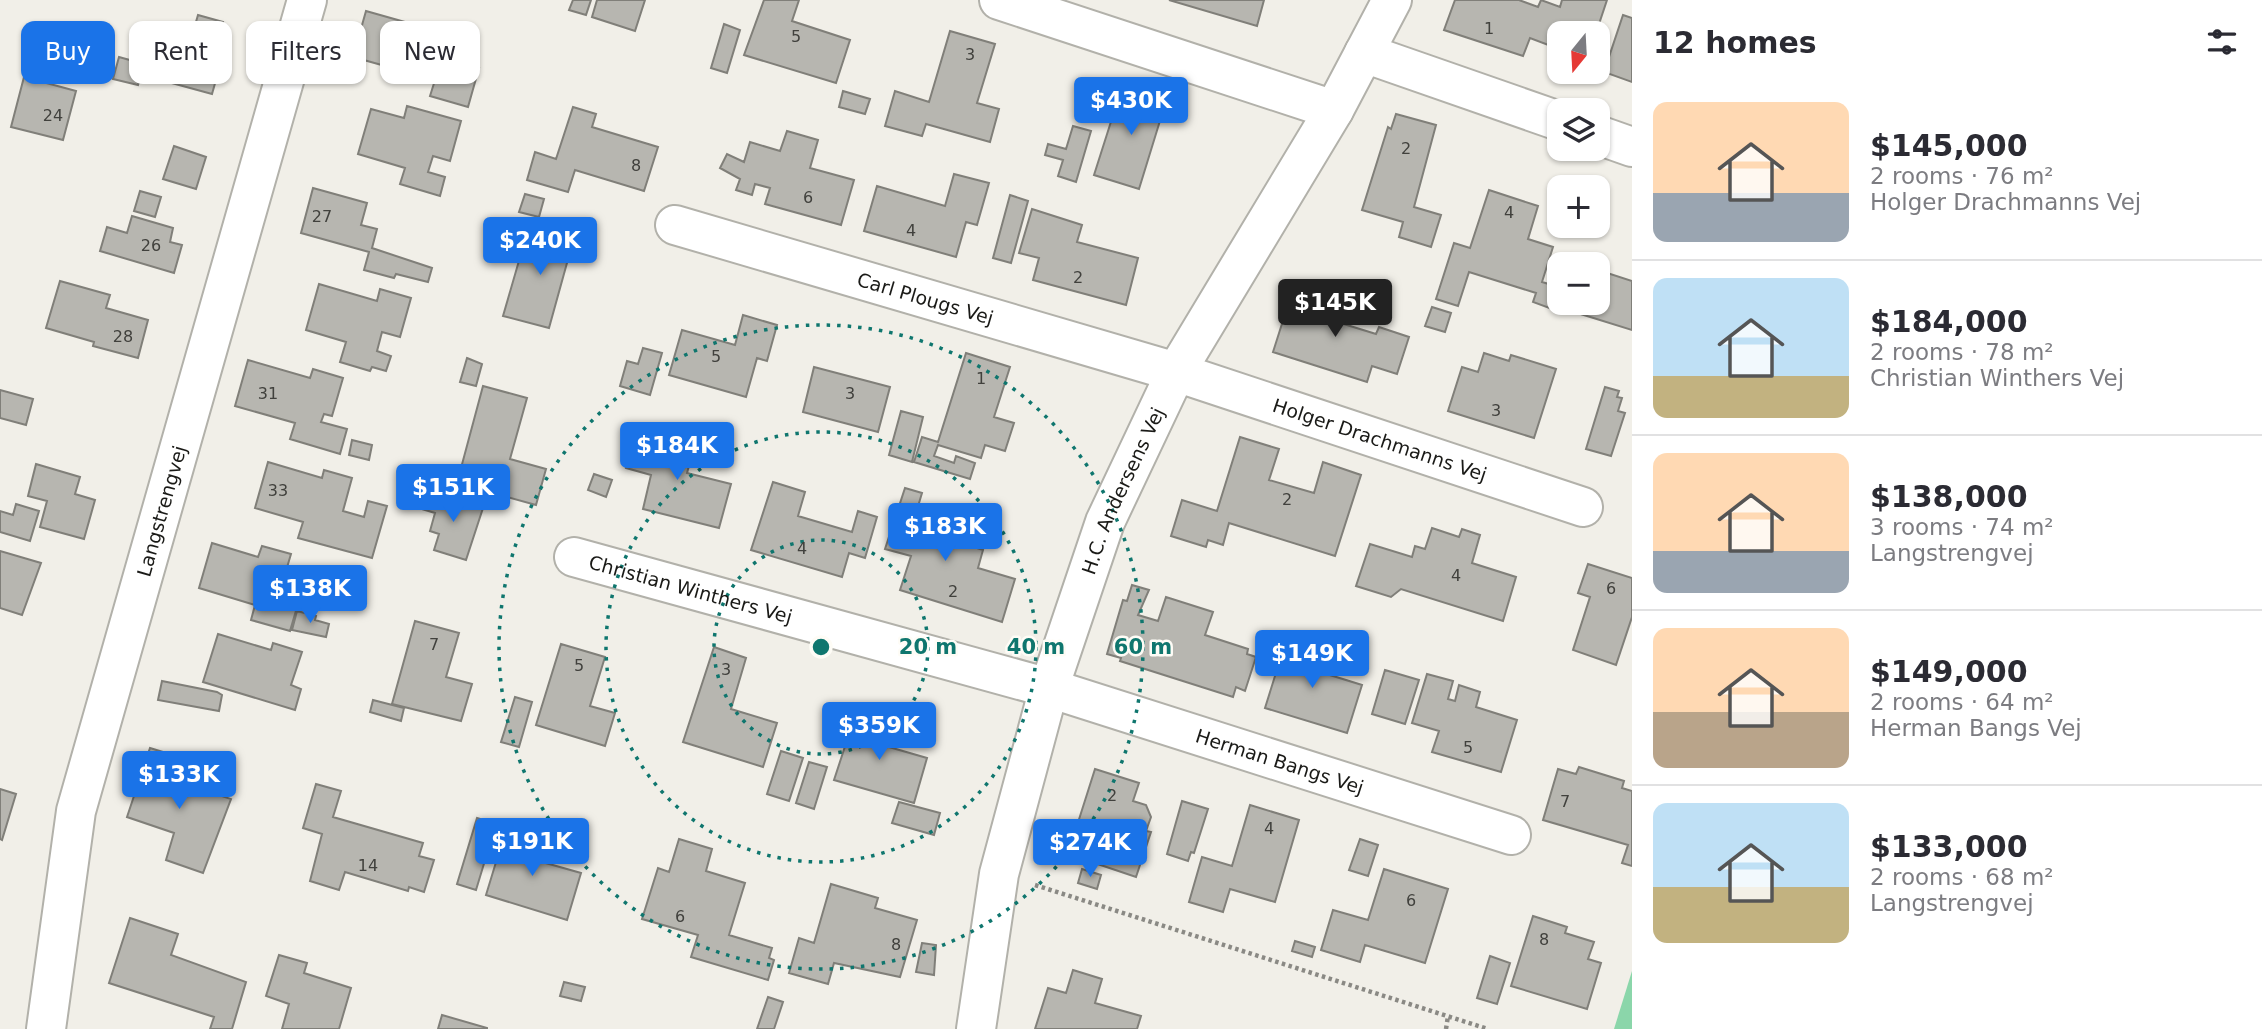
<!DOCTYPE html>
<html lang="en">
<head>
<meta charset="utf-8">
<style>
	:root { --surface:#fff; --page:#f2f2f3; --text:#2b2b33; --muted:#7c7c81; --line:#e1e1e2; --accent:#1a73e8 }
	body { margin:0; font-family:"DejaVu Sans",sans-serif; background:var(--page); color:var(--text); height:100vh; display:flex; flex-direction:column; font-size:26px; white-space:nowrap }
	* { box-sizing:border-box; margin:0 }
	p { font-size:23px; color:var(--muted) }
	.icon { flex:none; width:38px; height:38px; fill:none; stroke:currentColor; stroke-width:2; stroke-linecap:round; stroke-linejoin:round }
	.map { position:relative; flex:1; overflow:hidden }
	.sheet { display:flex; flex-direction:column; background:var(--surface); width:630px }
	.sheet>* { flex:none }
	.banner { position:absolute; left:21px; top:21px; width:665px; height:63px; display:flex; gap:14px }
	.needle { width:46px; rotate:198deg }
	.fabs { position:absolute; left:1547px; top:21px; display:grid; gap:14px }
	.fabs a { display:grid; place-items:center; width:63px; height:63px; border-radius:14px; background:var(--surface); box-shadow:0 2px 5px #0004; font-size:35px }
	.price { position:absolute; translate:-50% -60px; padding:0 16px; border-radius:7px; background:var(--accent); color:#fff; font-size:23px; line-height:46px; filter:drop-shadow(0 2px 4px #0008) }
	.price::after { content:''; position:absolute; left:50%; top:42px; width:21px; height:16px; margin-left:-10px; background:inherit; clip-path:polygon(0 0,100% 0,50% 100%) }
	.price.selected { background:#222; color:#fff }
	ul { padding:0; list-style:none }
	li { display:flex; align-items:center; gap:21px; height:175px; padding:0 21px }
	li+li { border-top:2px solid var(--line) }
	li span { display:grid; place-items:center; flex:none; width:196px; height:140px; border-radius:14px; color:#555 }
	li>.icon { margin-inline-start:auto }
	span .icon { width:84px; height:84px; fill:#fffc; stroke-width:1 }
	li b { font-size:30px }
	h2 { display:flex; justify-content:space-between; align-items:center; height:84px; padding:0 21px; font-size:30px }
	.tag { padding:0 24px; border-radius:14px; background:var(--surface); box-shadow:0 2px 5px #0004; font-size:24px; line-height:63px }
	.tag.selected { background:var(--accent); color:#fff }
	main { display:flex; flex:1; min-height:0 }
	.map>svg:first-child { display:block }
	.green { fill:#8bd6aa }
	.building { fill:#b7b6b0; stroke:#807f79; stroke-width:2 }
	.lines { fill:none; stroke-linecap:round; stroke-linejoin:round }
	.minor-casing { stroke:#b2b1aa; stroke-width:42 }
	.path { stroke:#8a8984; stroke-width:4.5; stroke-dasharray:3.5 3.5; stroke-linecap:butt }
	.minor { stroke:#fff; stroke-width:38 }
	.ring { fill:none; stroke:#0f766e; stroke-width:3.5; stroke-dasharray:3.5 7 }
	.labels { text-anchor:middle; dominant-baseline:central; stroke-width:5; stroke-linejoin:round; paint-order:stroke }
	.number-label { font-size:16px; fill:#41413d }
	.street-label { font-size:19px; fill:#1a1a17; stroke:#fefcf6 }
	.centre { fill:#0f766e; stroke:#fefcf6; stroke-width:3.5 }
	.ring-label { font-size:21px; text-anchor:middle; font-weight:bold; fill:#0f766e; stroke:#fefcf6; stroke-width:5; stroke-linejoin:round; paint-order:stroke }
</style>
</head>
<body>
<main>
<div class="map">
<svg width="1632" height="1029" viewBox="0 0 1632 1029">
	<rect width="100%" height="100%" fill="#f1efe8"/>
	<path class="green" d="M 1632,971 L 1632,1029 L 1614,1029 Z"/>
	<path class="building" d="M 573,0 L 591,0 L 586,15 L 569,10 Z
		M 597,0 L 645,0 L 635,31 L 592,17 Z
		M 764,0 L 799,0 L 792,21 L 850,40 L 836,83 L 744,55 Z
		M 1169,0 L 1264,0 L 1257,26 Z
		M 1455,0 L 1519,0 L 1538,7 L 1541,0 L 1560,7 L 1562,0 L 1607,0 L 1596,33 L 1559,33 L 1559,49 L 1530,38 L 1523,56 L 1444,30 Z
		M 366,11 L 419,26 L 412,48 L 428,53 L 421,76 L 353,57 Z
		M 198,15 L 223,22 L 215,53 L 223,55 L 212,94 L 146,76 L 157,36 L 189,46 Z
		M 1623,15 L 1632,18 L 1632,82 L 1604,72 Z
		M 724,24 L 740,30 L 727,73 L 711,68 Z
		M 950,31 L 995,44 L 977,103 L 999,109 L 990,142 L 926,124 L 922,136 L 885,126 L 895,91 L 929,102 Z
		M 119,57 L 144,64 L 138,85 L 113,79 Z
		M 449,60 L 479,68 L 468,107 L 430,96 L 436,77 L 444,79 Z
		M 24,77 L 76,91 L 63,140 L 11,127 Z
		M 1123,84 L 1167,98 L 1139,189 L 1094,175 Z
		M 843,91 L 870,99 L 865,114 L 839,107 Z
		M 407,106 L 461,121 L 450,161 L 433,156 L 428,172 L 445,177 L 440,196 L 400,184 L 405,168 L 358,154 L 371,109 L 404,118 Z
		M 573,107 L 596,114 L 592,127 L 658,147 L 644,191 L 575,170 L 568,192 L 527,180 L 535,152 L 556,159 Z
		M 1396,114 L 1436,125 L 1414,207 L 1441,215 L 1431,247 L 1399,237 L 1403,222 L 1362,210 L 1388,127 L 1391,129 Z
		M 1073,126 L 1091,131 L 1076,182 L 1058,176 L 1063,160 L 1045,155 L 1048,144 L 1066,149 Z
		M 787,131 L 818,140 L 810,168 L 854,180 L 841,225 L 765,204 L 770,188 L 755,184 L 752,195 L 736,190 L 740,179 L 720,168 L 727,154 L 744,162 L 750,142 L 780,151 Z
		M 174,146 L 206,157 L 196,189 L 163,179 Z
		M 954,174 L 989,183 L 977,225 L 966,222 L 956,257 L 864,231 L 877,186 L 945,206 Z
		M 313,188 L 367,203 L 361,225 L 377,229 L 372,248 L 432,268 L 428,282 L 396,274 L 394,278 L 364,270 L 369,252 L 301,233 Z
		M 1489,190 L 1538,206 L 1528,239 L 1553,247 L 1542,282 L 1559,287 L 1552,309 L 1533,302 L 1536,293 L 1469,272 L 1458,306 L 1436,299 L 1454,243 L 1470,248 Z
		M 140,191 L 161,197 L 155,217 L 134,211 Z
		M 525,194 L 544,199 L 539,217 L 519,212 Z
		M 1010,195 L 1028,201 L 1011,263 L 993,258 Z
		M 1032,209 L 1082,225 L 1077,242 L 1138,258 L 1126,305 L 1033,280 L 1039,258 L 1019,253 Z
		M 132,216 L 173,228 L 170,242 L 182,245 L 174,273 L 100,251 L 107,227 L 127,233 Z
		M 539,224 L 575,234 L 549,328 L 503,316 L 525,240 L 534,242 Z
		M 1598,270 L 1632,281 L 1632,330 L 1571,311 L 1574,303 L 1598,303 Z
		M 60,281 L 110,295 L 106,308 L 148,320 L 138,358 L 93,346 L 94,342 L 46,328 Z
		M 319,284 L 377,301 L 380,289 L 411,298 L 400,337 L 382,332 L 377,351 L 391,356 L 386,371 L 372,367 L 370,371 L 340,362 L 346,342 L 306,330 Z
		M 1294,286 L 1340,301 L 1334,321 L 1376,334 L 1379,327 L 1409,337 L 1397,374 L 1372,366 L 1367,382 L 1273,352 Z
		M 1432,307 L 1451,313 L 1445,332 L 1425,326 Z
		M 743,315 L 777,325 L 767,361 L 757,358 L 746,397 L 669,375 L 682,330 L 735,345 Z
		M 643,348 L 662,353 L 650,395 L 620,386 L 627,361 L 638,364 Z
		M 966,353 L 1010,367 L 994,417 L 1014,423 L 1005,451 L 985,445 L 981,458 L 938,445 L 934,456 L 954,463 L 956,456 L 975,463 L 970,479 L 914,462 L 922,437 L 938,442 Z
		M 1484,353 L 1509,361 L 1511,355 L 1556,369 L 1534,438 L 1448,411 L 1462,367 L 1478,372 Z
		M 467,358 L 482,364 L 476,386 L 460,382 Z
		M 248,360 L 310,378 L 313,369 L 343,378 L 332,416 L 324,414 L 321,422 L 347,429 L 340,454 L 290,439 L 295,423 L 235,406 Z
		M 814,367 L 890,387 L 878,432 L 803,412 Z
		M 483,386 L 527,398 L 510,459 L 546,469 L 536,505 L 457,483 Z
		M 1605,387 L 1619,391 L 1617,397 L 1622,398 L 1618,411 L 1625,413 L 1611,456 L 1586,449 Z
		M 0,390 L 33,399 L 26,425 L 0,418 Z
		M 901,411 L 923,417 L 912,462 L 889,455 Z
		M 636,431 L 694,448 L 687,473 L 731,484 L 719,528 L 643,509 L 651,475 L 626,468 Z
		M 1240,437 L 1279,449 L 1269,480 L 1314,493 L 1323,462 L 1361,475 L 1335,556 L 1229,523 L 1223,545 L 1208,540 L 1206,547 L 1171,536 L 1182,500 L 1217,511 Z
		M 352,440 L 372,445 L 369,460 L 349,455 Z
		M 268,462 L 322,478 L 324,470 L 352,478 L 343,511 L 364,517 L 368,501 L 387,506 L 372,558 L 298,538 L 303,522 L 255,508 Z
		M 36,464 L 80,477 L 75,494 L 95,500 L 84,539 L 40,527 L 47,501 L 28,496 Z
		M 594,474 L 612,480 L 606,497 L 588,490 Z
		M 773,482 L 805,492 L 798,516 L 852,532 L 858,511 L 877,517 L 865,558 L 849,553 L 842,577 L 751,550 Z
		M 905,488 L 922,493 L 916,513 L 925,516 L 927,510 L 962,521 L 956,541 L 983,550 L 978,568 L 1015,579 L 1002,622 L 900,590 L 911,556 L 885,549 Z
		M 428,490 L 483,508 L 466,560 L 434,550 L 439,534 L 430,531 L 435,513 L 422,509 Z
		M 16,504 L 39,511 L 30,541 L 0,532 L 0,511 L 13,515 Z
		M 1432,528 L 1459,537 L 1462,529 L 1480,535 L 1472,563 L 1516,577 L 1503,621 L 1401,589 L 1391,597 L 1356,586 L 1370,544 L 1412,557 L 1415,546 L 1425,549 Z
		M 212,543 L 258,557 L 262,546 L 291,554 L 280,591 L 300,597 L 290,631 L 251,620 L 255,605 L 199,588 Z
		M 0,551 L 41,563 L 22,615 L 0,608 Z
		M 1588,564 L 1632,578 L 1632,617 L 1616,665 L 1573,650 L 1590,597 L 1578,593 Z
		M 1132,585 L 1149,590 L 1138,615 L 1158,621 L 1166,597 L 1213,612 L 1205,635 L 1248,649 L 1247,654 L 1256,657 L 1245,691 L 1236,687 L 1233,697 L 1120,661 L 1121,658 L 1107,654 L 1123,600 L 1127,601 Z
		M 297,611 L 316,616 L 315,620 L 329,624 L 326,637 L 292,630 Z
		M 415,621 L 459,633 L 446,677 L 472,684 L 461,721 L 392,704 Z
		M 218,634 L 271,650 L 273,643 L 302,652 L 291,685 L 301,689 L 295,710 L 203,682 Z
		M 1293,638 L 1324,648 L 1317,671 L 1362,685 L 1347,733 L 1265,708 L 1280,660 L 1286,662 Z
		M 561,644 L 605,657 L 590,706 L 615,713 L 605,746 L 536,725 Z
		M 714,647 L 746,658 L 731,709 L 777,723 L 763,767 L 683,742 Z
		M 1385,670 L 1419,680 L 1405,724 L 1372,714 Z
		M 1427,674 L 1453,681 L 1448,699 L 1455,701 L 1459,685 L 1480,692 L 1476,707 L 1517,720 L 1501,772 L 1432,752 L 1439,731 L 1412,723 Z
		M 162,681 L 217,692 L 222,695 L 219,711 L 158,700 Z
		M 515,697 L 532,702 L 519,747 L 501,742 Z
		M 373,700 L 404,708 L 401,721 L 370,712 Z
		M 856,713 L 888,722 L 882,745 L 927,758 L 914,803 L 834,780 Z
		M 150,748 L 179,757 L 171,779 L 231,799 L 203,873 L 166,860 L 174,833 L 127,817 Z
		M 781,751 L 803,758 L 789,801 L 767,794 Z
		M 809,762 L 827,767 L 814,809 L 796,803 Z
		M 1579,767 L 1624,781 L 1622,788 L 1632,791 L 1632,866 L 1622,863 L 1628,845 L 1543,820 L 1558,769 L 1576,774 Z
		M 1095,769 L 1139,783 L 1133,801 L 1146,805 L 1151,817 L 1146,831 L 1151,832 L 1136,877 L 1068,854 Z
		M 316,784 L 341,791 L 333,817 L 423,843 L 419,856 L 434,860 L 424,892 L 409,887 L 408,891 L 345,872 L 339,890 L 310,881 L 322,834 L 303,828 Z
		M 0,789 L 16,794 L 2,840 L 0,839 Z
		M 1182,801 L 1208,809 L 1194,853 L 1191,852 L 1188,861 L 1167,854 Z
		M 899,802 L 940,813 L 934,835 L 892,823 Z
		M 1250,805 L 1299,820 L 1275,902 L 1230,889 L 1223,912 L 1189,902 L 1202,857 L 1232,866 Z
		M 477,818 L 496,824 L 476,890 L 457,884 Z
		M 513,827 L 543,836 L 535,860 L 581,873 L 567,920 L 486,895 L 500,849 L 505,851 Z
		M 679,839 L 712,849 L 706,871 L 745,883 L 729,935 L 772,948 L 769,958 L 774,960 L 768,980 L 691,957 L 698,935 L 642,919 L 658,868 L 669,872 Z
		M 1360,839 L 1378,845 L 1368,876 L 1349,870 Z
		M 1082,869 L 1101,875 L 1097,889 L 1078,883 Z
		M 1384,869 L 1448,889 L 1425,963 L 1365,945 L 1360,962 L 1321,950 L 1333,910 L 1368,920 Z
		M 831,884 L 878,898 L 875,908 L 917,920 L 900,977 L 834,963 L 828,984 L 789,973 L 799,938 L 814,943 Z
		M 1533,916 L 1567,927 L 1565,933 L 1594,942 L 1588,959 L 1601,963 L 1587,1009 L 1511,986 Z
		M 130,918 L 178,934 L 171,955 L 246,982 L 232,1029 L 210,1029 L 214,1017 L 109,983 Z
		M 1295,941 L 1315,947 L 1312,957 L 1292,951 Z
		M 922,943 L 936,945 L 934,975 L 916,972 Z
		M 279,955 L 307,963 L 304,973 L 351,988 L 339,1029 L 282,1029 L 289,1004 L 266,996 Z
		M 1490,956 L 1510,963 L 1497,1004 L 1477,998 Z
		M 1073,970 L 1102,979 L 1095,1003 L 1141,1016 L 1137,1029 L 1035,1029 L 1048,988 L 1066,993 Z
		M 564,982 L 585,987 L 581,1001 L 560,996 Z
		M 768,997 L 783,1002 L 774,1029 L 757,1029 Z
		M 442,1015 L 487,1028 L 487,1029 L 438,1029 Z"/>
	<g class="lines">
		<g class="minor-casing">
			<g id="minor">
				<path d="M 999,0 L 1334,110"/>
				<path d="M 1364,53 L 1559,121"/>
				<path d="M 1598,135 L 1632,147"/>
				<path id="s1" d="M 675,225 L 1176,372 L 1583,507"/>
				<path id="s2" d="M 574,557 L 1049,688 L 1511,835"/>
				<path id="s3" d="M 46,1029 L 76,811 L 307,0"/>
				<path id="s4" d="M 976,1029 L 999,874 L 1049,688 L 1105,522 L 1176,372 L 1334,110 L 1392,0"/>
			</g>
		</g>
		<path class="path" d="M 1035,885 L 1488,1029
			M 1446,1029 L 1448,1016"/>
		<use href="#minor" class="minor"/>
	</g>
	<g class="ring">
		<circle cx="821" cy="647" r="107"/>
		<circle cx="821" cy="647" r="215"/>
		<circle cx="821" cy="647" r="322"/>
	</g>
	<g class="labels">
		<g class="number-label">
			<text x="1489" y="28">1</text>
			<text x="796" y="36">5</text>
			<text x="970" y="54">3</text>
			<text x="53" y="115">24</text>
			<text x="1406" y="148">2</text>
			<text x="636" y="165">8</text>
			<text x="808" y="197">6</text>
			<text x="1509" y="212">4</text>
			<text x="322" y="216">27</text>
			<text x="911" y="230">4</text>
			<text x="151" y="245">26</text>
			<text x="1078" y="277">2</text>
			<text x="123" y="336">28</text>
			<text x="716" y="356">5</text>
			<text x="981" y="378">1</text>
			<text x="268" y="393">31</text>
			<text x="850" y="393">3</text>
			<text x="1496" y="410">3</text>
			<text x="278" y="490">33</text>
			<text x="1287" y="499">2</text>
			<text x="802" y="548">4</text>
			<text x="1456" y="575">4</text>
			<text x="1611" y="588">6</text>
			<text x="953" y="591">2</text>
			<text x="434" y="644">7</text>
			<text x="579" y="665">5</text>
			<text x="726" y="669">3</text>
			<text x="1468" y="747">5</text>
			<text x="1112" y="795">2</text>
			<text x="1565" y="801">7</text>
			<text x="1269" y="828">4</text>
			<text x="368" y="865">14</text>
			<text x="1411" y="900">6</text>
			<text x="680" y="916">6</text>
			<text x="1544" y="939">8</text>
			<text x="896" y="944">8</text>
		</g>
		<g class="street-label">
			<text stroke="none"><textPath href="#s1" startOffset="261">Carl Plougs Vej</textPath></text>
			<text stroke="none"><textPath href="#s1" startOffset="737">Holger Drachmanns Vej</textPath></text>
			<text stroke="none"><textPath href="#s4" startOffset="560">H.C. Andersens Vej</textPath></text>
			<text stroke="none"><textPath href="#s3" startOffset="532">Langstrengvej</textPath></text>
			<text stroke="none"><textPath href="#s2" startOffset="121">Christian Winthers Vej</textPath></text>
			<text stroke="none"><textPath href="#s2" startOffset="735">Herman Bangs Vej</textPath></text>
		</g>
	</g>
	<circle cx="821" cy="647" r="10" class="centre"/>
	<g class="ring-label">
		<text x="928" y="654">20 m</text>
		<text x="1036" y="654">40 m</text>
		<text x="1143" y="654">60 m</text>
	</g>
</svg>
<div class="fabs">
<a><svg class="needle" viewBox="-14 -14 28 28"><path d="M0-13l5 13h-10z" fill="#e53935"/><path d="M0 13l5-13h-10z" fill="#7c7c81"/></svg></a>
<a><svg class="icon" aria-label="layers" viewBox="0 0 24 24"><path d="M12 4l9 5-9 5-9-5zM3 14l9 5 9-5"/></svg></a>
<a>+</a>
<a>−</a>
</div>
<b class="price" style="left:1131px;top:137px">$430K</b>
<b class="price" style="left:540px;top:277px">$240K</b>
<b class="price selected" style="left:1335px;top:339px">$145K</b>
<b class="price" style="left:677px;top:482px">$184K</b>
<b class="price" style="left:453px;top:524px">$151K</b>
<b class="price" style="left:945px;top:563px">$183K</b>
<b class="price" style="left:310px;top:625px">$138K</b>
<b class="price" style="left:1312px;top:690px">$149K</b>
<b class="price" style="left:879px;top:762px">$359K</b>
<b class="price" style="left:179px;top:811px">$133K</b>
<b class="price" style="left:532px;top:878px">$191K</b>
<b class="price" style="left:1090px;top:879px">$274K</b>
<div class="banner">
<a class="tag selected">Buy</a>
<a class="tag">Rent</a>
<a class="tag">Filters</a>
<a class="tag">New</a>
</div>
</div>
<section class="sheet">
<h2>12 homes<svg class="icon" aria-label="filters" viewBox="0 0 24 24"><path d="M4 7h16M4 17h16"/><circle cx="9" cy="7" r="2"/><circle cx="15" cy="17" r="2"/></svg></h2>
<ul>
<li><span style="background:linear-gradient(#ffd9b3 65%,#9aa5b1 0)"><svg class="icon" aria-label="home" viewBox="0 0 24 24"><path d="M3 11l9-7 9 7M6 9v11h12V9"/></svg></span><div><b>$145,000</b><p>2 rooms · 76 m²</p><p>Holger Drachmanns Vej</p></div></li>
<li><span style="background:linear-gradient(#bfe0f5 70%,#c2b280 0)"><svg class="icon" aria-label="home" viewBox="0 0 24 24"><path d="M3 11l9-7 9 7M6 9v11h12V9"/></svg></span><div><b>$184,000</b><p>2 rooms · 78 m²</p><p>Christian Winthers Vej</p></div></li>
<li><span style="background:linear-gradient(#ffd9b3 70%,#9aa5b1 0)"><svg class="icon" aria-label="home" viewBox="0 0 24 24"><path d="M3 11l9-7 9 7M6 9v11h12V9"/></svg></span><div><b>$138,000</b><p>3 rooms · 74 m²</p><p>Langstrengvej</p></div></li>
<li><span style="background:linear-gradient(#ffd9b3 60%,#b9a48a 0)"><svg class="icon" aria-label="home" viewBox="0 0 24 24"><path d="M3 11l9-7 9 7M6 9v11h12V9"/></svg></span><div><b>$149,000</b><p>2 rooms · 64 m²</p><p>Herman Bangs Vej</p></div></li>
<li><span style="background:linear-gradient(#bfe0f5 60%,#c2b280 0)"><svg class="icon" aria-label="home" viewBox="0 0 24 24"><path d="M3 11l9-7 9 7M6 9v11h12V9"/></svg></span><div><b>$133,000</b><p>2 rooms · 68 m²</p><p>Langstrengvej</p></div></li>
</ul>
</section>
</main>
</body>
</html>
